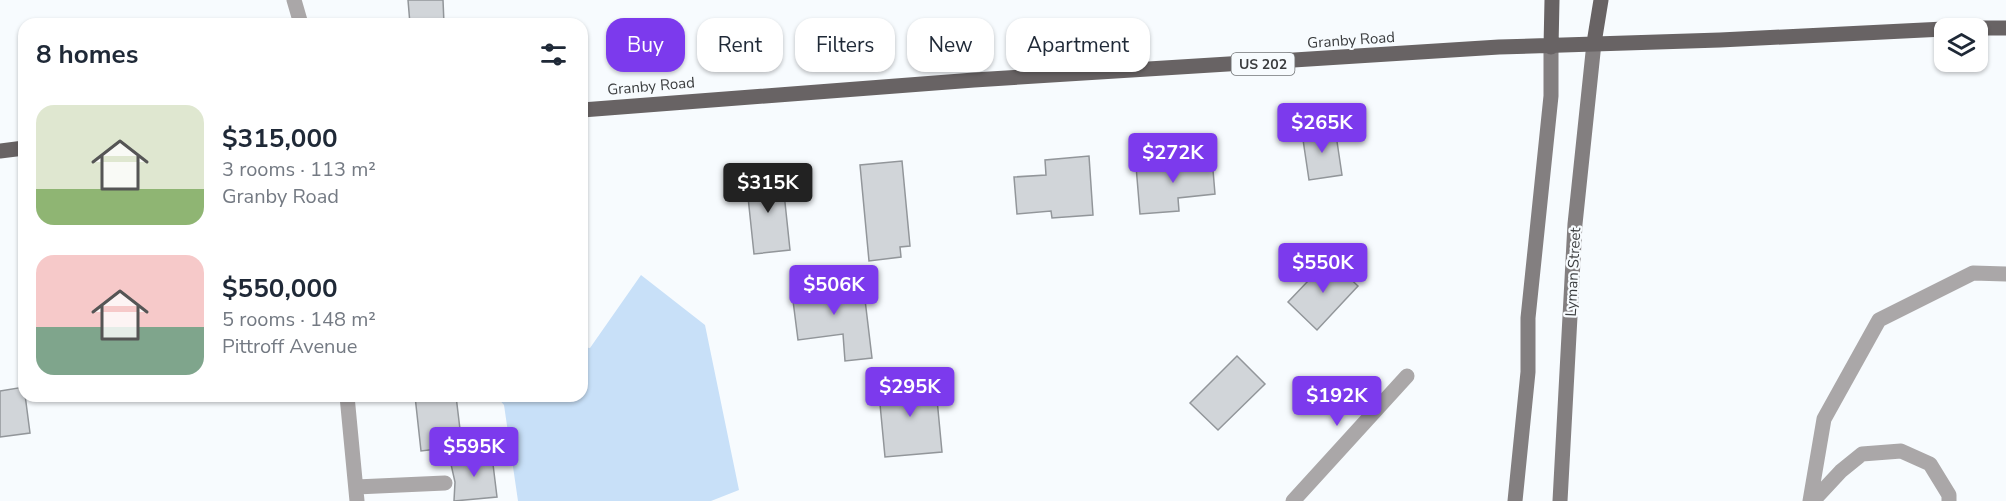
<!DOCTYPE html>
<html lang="en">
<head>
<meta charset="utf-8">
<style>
	:root { --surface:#fff; --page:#f6f6f7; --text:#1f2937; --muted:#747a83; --accent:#7c3aed }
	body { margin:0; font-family:"Nunito Sans",sans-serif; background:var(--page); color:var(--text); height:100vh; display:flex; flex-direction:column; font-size:22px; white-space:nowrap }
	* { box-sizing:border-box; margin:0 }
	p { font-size:20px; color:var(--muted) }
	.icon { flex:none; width:33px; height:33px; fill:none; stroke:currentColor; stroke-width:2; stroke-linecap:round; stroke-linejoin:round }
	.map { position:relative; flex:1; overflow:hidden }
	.panel { position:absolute; left:18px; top:18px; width:570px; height:384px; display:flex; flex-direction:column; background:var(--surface); border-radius:18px; box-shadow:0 2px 4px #0004 }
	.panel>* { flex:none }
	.hud { position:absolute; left:606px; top:18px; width:570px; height:54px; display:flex; gap:12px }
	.fabs { position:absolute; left:1934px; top:18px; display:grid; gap:12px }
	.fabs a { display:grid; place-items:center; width:54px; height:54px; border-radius:12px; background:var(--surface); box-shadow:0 2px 4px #0004; font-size:30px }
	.price { position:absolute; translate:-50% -51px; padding:0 14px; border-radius:6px; background:var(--accent); color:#fff; font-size:20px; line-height:39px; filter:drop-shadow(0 2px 3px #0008) }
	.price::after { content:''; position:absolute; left:50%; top:36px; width:18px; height:14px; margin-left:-9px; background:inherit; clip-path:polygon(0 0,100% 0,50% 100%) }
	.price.current { background:#222; color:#fff }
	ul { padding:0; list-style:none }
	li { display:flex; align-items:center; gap:18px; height:150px; padding:0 18px }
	li span { display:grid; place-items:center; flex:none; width:168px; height:120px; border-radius:18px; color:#555 }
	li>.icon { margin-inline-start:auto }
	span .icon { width:72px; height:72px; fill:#fffc; stroke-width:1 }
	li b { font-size:26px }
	h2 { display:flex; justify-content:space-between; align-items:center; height:72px; padding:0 18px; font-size:26px }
	.tag { padding:0 21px; border-radius:18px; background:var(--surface); box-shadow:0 2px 4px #0004; font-size:21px; line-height:54px }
	.tag.current { background:var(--accent); color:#fff }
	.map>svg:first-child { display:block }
	.green { fill:#c8e0f8 }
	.building { fill:#d1d5d9; stroke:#92969a; stroke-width:1.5 }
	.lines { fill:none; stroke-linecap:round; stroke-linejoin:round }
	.lane { stroke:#aaa7a8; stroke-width:15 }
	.street { stroke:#aaa7a8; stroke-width:15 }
	.secondary { stroke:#837f80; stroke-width:15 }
	.primary { stroke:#686364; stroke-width:15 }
	.labels { text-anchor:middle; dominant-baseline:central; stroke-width:4.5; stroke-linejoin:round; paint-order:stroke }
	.shield { fill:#f7fbfe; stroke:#737678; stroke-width:1.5 }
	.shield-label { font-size:14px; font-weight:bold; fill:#3b3d3f }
	.street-label { font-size:15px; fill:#3b3d3f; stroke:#f7fbfe }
</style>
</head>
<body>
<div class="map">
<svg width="2006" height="501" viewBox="0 0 2006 501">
	<rect width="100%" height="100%" fill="#f7fbfe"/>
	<path class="green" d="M 641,275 L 705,325 L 739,490 L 711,501 L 518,501 L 504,405 L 496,396 L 582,396 L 582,347 L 590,348 Z"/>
	<path class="building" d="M 408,0 L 443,0 L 444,24 L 410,24 Z
		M 1335,128 L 1342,175 L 1309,180 L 1302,133 Z
		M 1089,156 L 1093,215 L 1052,218 L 1051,211 L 1017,214 L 1014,177 L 1046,175 L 1045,160 Z
		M 1212,158 L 1215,194 L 1178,198 L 1179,211 L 1140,214 L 1136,166 Z
		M 902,161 L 910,246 L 900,247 L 901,257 L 869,261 L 860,165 Z
		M 782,174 L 790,250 L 754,254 L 746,178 Z
		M 1329,259 L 1358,286 L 1317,330 L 1288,302 Z
		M 816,283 L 817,288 L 863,283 L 872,358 L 845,361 L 843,334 L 798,340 L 791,285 Z
		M 1237,356 L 1265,384 L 1218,430 L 1190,403 Z
		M 935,378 L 942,452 L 885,457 L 878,383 Z
		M 24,387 L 30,433 L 0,437 L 0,391 Z
		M 415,396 L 456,396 L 462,446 L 421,451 Z
		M 492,456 L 497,497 L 454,501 L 455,482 L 450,460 Z"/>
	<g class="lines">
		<path class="lane" d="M 347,396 L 357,501
			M 356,487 L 445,483
			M 1810,501 L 1824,419 L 1879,320 L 1973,273 L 2006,274
			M 1813,501 L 1841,471 L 1862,454 L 1901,451 L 1930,464 L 1949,495 L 1949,501"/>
		<path class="street" d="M 294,0 L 301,24
			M 1293,501 L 1407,376"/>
		<path class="secondary" d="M 1515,501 L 1528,372 L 1528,318 L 1551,96 L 1551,47
			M 1560,501 L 1575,224 L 1594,43"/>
		<path class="primary" d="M 1959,28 L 2006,28
			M 1594,43 L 1601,0
			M 1551,47 L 1552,0
			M 582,110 L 974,80 L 1499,47 L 1720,40 L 1944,29
			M 0,151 L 24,148"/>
	</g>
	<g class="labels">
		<rect class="shield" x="1231.5" y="53" width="63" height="22" rx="4.5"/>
		<g class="shield-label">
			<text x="1263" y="64">US 202</text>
		</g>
		<g class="street-label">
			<text transform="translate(1351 40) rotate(-4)">Granby Road</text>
			<text transform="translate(651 86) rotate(-5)">Granby Road</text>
			<text transform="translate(1573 272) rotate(-87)">Lyman Street</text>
		</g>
	</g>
</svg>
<div class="fabs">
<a><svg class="icon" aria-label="layers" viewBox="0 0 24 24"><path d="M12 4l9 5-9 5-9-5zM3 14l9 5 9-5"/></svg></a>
</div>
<b class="price" style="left:1322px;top:154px">$265K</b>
<b class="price" style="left:1173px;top:184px">$272K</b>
<b class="price current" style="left:768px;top:214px">$315K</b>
<b class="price" style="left:1323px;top:294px">$550K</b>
<b class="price" style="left:834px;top:316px">$506K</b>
<b class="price" style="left:910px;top:418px">$295K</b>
<b class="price" style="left:1337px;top:427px">$192K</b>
<b class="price" style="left:474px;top:478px">$595K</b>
<div class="hud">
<a class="tag current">Buy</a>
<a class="tag">Rent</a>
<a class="tag">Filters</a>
<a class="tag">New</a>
<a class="tag">Apartment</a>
</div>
<section class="panel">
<h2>8 homes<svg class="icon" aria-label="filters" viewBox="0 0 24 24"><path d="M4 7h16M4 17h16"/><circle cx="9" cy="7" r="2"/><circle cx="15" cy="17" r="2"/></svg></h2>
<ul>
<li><span style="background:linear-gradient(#dfe7d0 70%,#8fb573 0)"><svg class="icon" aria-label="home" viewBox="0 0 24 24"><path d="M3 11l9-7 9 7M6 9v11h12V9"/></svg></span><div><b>$315,000</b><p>3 rooms · 113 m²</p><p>Granby Road</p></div></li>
<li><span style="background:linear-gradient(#f6c9c9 60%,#7fa58c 0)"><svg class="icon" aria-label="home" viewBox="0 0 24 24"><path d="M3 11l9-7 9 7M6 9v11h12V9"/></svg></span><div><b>$550,000</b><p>5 rooms · 148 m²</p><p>Pittroff Avenue</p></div></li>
</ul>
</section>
</div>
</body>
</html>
